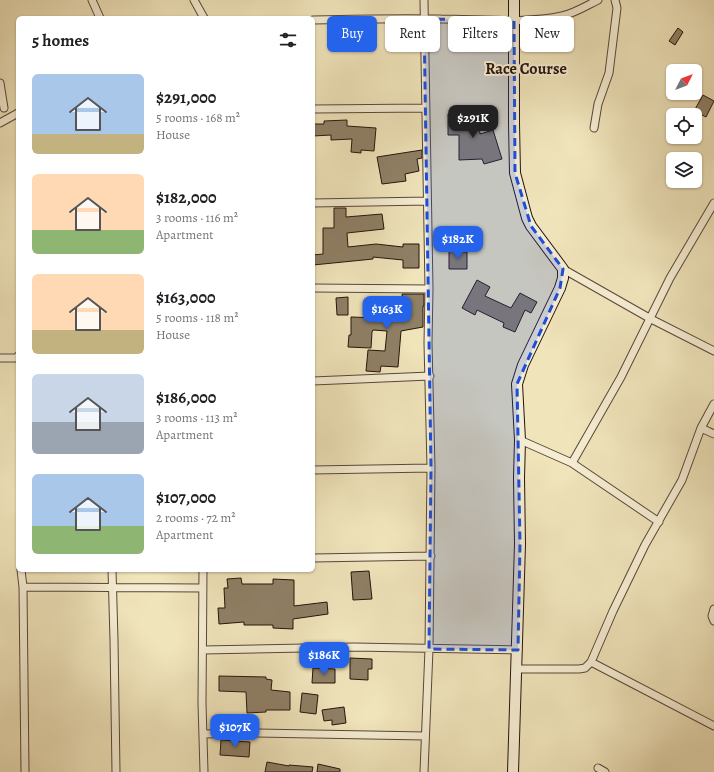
<!DOCTYPE html>
<html lang="en">
<head>
<meta charset="utf-8">
<style>
	:root { --surface:#fff; --page:#f6f6f6; --text:#202124; --muted:#757577; --accent:#2563eb }
	body { margin:0; font-family:Alegreya,serif; background:var(--page); color:var(--text); height:100vh; display:flex; flex-direction:column; font-size:15px; white-space:nowrap }
	* { box-sizing:border-box; margin:0 }
	p { font-size:13px; color:var(--muted) }
	.icon { flex:none; width:22px; height:22px; fill:none; stroke:currentColor; stroke-width:2; stroke-linecap:round; stroke-linejoin:round }
	.map { position:relative; flex:1; overflow:hidden }
	.side { position:absolute; left:16px; top:16px; width:299px; height:556px; display:flex; flex-direction:column; background:var(--surface); border-radius:6px; box-shadow:0 1px 3px #0004 }
	.side>* { flex:none }
	.hud { position:absolute; left:327px; top:16px; width:327px; height:36px; display:flex; gap:8px }
	.needle { width:26px; rotate:48deg }
	.controls { position:absolute; left:666px; top:64px; display:grid; gap:8px }
	.controls a { display:grid; place-items:center; width:36px; height:36px; border-radius:6px; background:var(--surface); box-shadow:0 1px 3px #0004; font-size:20px }
	.price { position:absolute; translate:-50% -34px; padding:0 9px; border-radius:8px; background:var(--accent); color:#fff; font-size:13px; line-height:26px; filter:drop-shadow(0 1px 2px #0008) }
	.price::after { content:''; position:absolute; left:50%; top:24px; width:12px; height:9px; margin-left:-6px; background:inherit; clip-path:polygon(0 0,100% 0,50% 100%) }
	.price.active { background:#222; color:#fff }
	ul { padding:0; list-style:none }
	li { display:flex; align-items:center; gap:12px; height:100px; padding:0 16px }
	li span { display:grid; place-items:center; flex:none; width:112px; height:80px; border-radius:6px; color:#555 }
	li>.icon { margin-inline-start:auto }
	span .icon { width:48px; height:48px; fill:#fffc; stroke-width:1 }
	li b { font-size:17px }
	h2 { display:flex; justify-content:space-between; align-items:center; height:48px; padding:0 16px; font-size:17px }
	.pill { padding:0 14px; border-radius:6px; background:var(--surface); box-shadow:0 1px 3px #0004; font-size:14px; line-height:36px }
	.pill.active { background:var(--accent); color:#fff }
	.map>svg:first-child { display:block }
	.building { fill:#8f8066; stroke:#26130a }
	.lines { fill:none; stroke-linecap:round; stroke-linejoin:round }
	.street-casing { stroke:#584736; stroke-width:9 }
	.secondary-casing { stroke:#26130a; stroke-width:12 }
	.street { stroke:#f5edd3; stroke-width:7 }
	.secondary { stroke:#f5edd3; stroke-width:10 }
	.marked { fill:#1d4ed8; fill-opacity:0.2; stroke:#1d4ed8; stroke-width:3; stroke-dasharray:8 5; stroke-linejoin:round }
	.labels { text-anchor:middle; dominant-baseline:central; stroke-width:4; stroke-linejoin:round; paint-order:stroke }
	.district-label { font-size:16px; font-weight:bold; fill:#26130a; stroke:#f5edd3 }
</style>
</head>
<body>
<div class="map">
<svg width="714" height="772" viewBox="0 0 714 772">
	<rect width="100%" height="100%" fill="#f0e4bb"/>
	<filter id="stains"><feTurbulence type="fractalNoise" baseFrequency=".005" numOctaves="4"/><feColorMatrix values="0 0 0 0 .2 0 0 0 0 .09 0 0 0 0 .02 0 0 0 .5 -.17"/></filter>
	<radialGradient id="worn" r=".72"><stop offset=".6" stop-color="#630" stop-opacity="0"/><stop offset="1" stop-color="#630" stop-opacity=".3"/></radialGradient>
	<path class="building" d="M 678,28 L 683,32 L 675,45 L 669,41 Z
		M 391,32 L 408,33 L 408,50 L 391,50 Z
		M 703,95 L 714,101 L 706,117 L 694,111 Z
		M 478,112 L 480,134 L 493,130 L 502,159 L 484,164 L 482,159 L 459,160 L 459,135 L 448,135 L 448,114 L 456,115 Z
		M 347,120 L 347,126 L 376,128 L 374,151 L 361,150 L 361,153 L 351,152 L 352,139 L 331,140 L 331,135 L 313,136 L 313,124 L 324,124 L 324,121 Z
		M 422,150 L 422,158 L 417,159 L 419,171 L 405,174 L 406,181 L 382,184 L 377,157 Z
		M 334,208 L 346,208 L 346,217 L 382,214 L 384,229 L 347,233 L 348,247 L 376,244 L 403,247 L 403,244 L 419,244 L 419,268 L 403,268 L 403,260 L 373,257 L 373,259 L 313,265 L 313,255 L 323,254 L 323,228 L 334,228 Z
		M 449,251 L 467,252 L 467,269 L 449,269 Z
		M 477,280 L 490,287 L 485,296 L 511,308 L 520,293 L 537,302 L 531,313 L 525,310 L 515,332 L 503,327 L 504,323 L 477,310 L 475,315 L 462,308 Z
		M 402,294 L 424,294 L 424,306 L 423,306 L 423,327 L 401,331 L 398,367 L 381,366 L 380,372 L 366,371 L 368,350 L 385,351 L 387,331 L 373,330 L 372,332 L 371,348 L 348,347 L 349,335 L 351,335 L 351,317 L 379,318 L 379,306 L 403,306 Z
		M 348,297 L 348,315 L 337,315 L 336,298 Z
		M 369,571 L 372,599 L 353,600 L 351,572 Z
		M 241,578 L 242,584 L 273,584 L 273,579 L 294,580 L 294,606 L 327,602 L 328,614 L 293,619 L 293,629 L 273,628 L 273,625 L 244,625 L 244,622 L 219,624 L 218,608 L 225,608 L 224,588 L 228,588 L 227,579 Z
		M 350,658 L 372,659 L 372,669 L 368,669 L 368,680 L 350,679 Z
		M 313,668 L 335,669 L 335,683 L 312,683 Z
		M 219,676 L 266,677 L 266,679 L 272,680 L 271,690 L 290,692 L 290,710 L 266,710 L 266,712 L 247,713 L 246,692 L 219,691 Z
		M 302,693 L 318,695 L 316,714 L 300,712 Z
		M 344,707 L 346,723 L 332,725 L 332,720 L 324,721 L 322,710 Z
		M 221,740 L 250,742 L 249,757 L 220,755 Z
		M 267,762 L 289,766 L 289,765 L 313,767 L 312,772 L 265,772 Z
		M 318,764 L 340,769 L 340,772 L 317,772 Z"/>
	<g class="lines">
		<g class="street-casing">
			<path id="street" d="M 92,0 L 100,18
				M 194,0 L 204,18
				M 313,20 C 355,19 398,18 441,19 C 478,19 526,24 562,16 C 575,13 586,6 598,0
				M 0,83 L 4,108
				M 313,109 L 426,108
				M 0,123 L 18,113
				M 594,128 L 598,104 L 609,73 L 617,8 L 615,0
				M 313,203 L 427,201
				M 563,269 L 651,319 L 714,351
				M 313,288 L 429,289
				M 0,358 L 17,358 L 18,356
				M 313,381 L 430,376
				M 701,428 L 714,434
				M 520,440 L 572,463 L 621,377 L 670,278 L 714,203
				M 572,463 L 659,522
				M 313,470 L 431,468
				M 313,558 L 431,556
				M 21,570 L 23,587 L 25,772
				M 112,570 L 114,640 L 116,772
				M 203,570 L 202,703 L 204,772
				M 23,587 L 203,588
				M 714,609 L 712,616 L 714,621
				M 203,650 L 354,647 L 518,650
				M 591,662 L 714,726
				M 517,669 L 579,669 L 585,668 L 591,662 L 613,611 L 645,545 L 682,480 L 701,428 L 714,404
				M 203,734 L 257,733 L 425,736
				M 598,768 L 605,772
				M 424,772 L 429,649 L 431,468 L 428,343 L 429,289 L 424,0"/>
		</g>
		<g class="secondary-casing">
			<path id="secondary" d="M 513,772 L 520,544 L 519,478 L 520,440 L 517,384 L 523,365 L 560,288 L 563,278 L 563,269 L 531,226 L 527,218 L 515,173 L 514,124 L 514,0"/>
		</g>
		<use href="#street" class="street"/>
		<use href="#secondary" class="secondary"/>
	</g>
	<path class="marked" d="M 424,19 L 514,20 L 515,173 L 531,226 L 563,269 L 560,288 L 517,384 L 520,544 L 518,650 L 429,649 L 431,468 Z"/>
	<g class="labels">
		<g class="district-label">
			<text x="526" y="69">Race Course</text>
		</g>
	</g>
	<rect width="100%" height="100%" filter="url(#stains)"/>
	<rect width="100%" height="100%" fill="url(#worn)"/>
</svg>
<div class="controls">
<a><svg class="needle" viewBox="-14 -14 28 28"><path d="M0-13l5 13h-10z" fill="#e53935"/><path d="M0 13l5-13h-10z" fill="#757577"/></svg></a>
<a><svg class="icon" aria-label="locate" viewBox="0 0 24 24"><circle cx="12" cy="12" r="6"/><path d="M12 2v4M12 18v4M2 12h4M18 12h4"/></svg></a>
<a><svg class="icon" aria-label="layers" viewBox="0 0 24 24"><path d="M12 4l9 5-9 5-9-5zM3 14l9 5 9-5"/></svg></a>
</div>
<b class="price active" style="left:473px;top:139px">$291K</b>
<b class="price" style="left:458px;top:260px">$182K</b>
<b class="price" style="left:387px;top:330px">$163K</b>
<b class="price" style="left:324px;top:676px">$186K</b>
<b class="price" style="left:235px;top:748px">$107K</b>
<div class="hud">
<a class="pill active">Buy</a>
<a class="pill">Rent</a>
<a class="pill">Filters</a>
<a class="pill">New</a>
</div>
<section class="side">
<h2>5 homes<svg class="icon" aria-label="filters" viewBox="0 0 24 24"><path d="M4 7h16M4 17h16"/><circle cx="9" cy="7" r="2"/><circle cx="15" cy="17" r="2"/></svg></h2>
<ul>
<li><span style="background:linear-gradient(#a9c7e8 75%,#c2b280 0)"><svg class="icon" aria-label="home" viewBox="0 0 24 24"><path d="M3 11l9-7 9 7M6 9v11h12V9"/></svg></span><div><b>$291,000</b><p>5 rooms · 168 m²</p><p>House</p></div></li>
<li><span style="background:linear-gradient(#ffd9b3 70%,#8fb573 0)"><svg class="icon" aria-label="home" viewBox="0 0 24 24"><path d="M3 11l9-7 9 7M6 9v11h12V9"/></svg></span><div><b>$182,000</b><p>3 rooms · 116 m²</p><p>Apartment</p></div></li>
<li><span style="background:linear-gradient(#ffd9b3 70%,#c2b280 0)"><svg class="icon" aria-label="home" viewBox="0 0 24 24"><path d="M3 11l9-7 9 7M6 9v11h12V9"/></svg></span><div><b>$163,000</b><p>5 rooms · 118 m²</p><p>House</p></div></li>
<li><span style="background:linear-gradient(#c9d6e8 60%,#9aa5b1 0)"><svg class="icon" aria-label="home" viewBox="0 0 24 24"><path d="M3 11l9-7 9 7M6 9v11h12V9"/></svg></span><div><b>$186,000</b><p>3 rooms · 113 m²</p><p>Apartment</p></div></li>
<li><span style="background:linear-gradient(#a9c7e8 65%,#8fb573 0)"><svg class="icon" aria-label="home" viewBox="0 0 24 24"><path d="M3 11l9-7 9 7M6 9v11h12V9"/></svg></span><div><b>$107,000</b><p>2 rooms · 72 m²</p><p>Apartment</p></div></li>
</ul>
</section>
</div>
</body>
</html>
